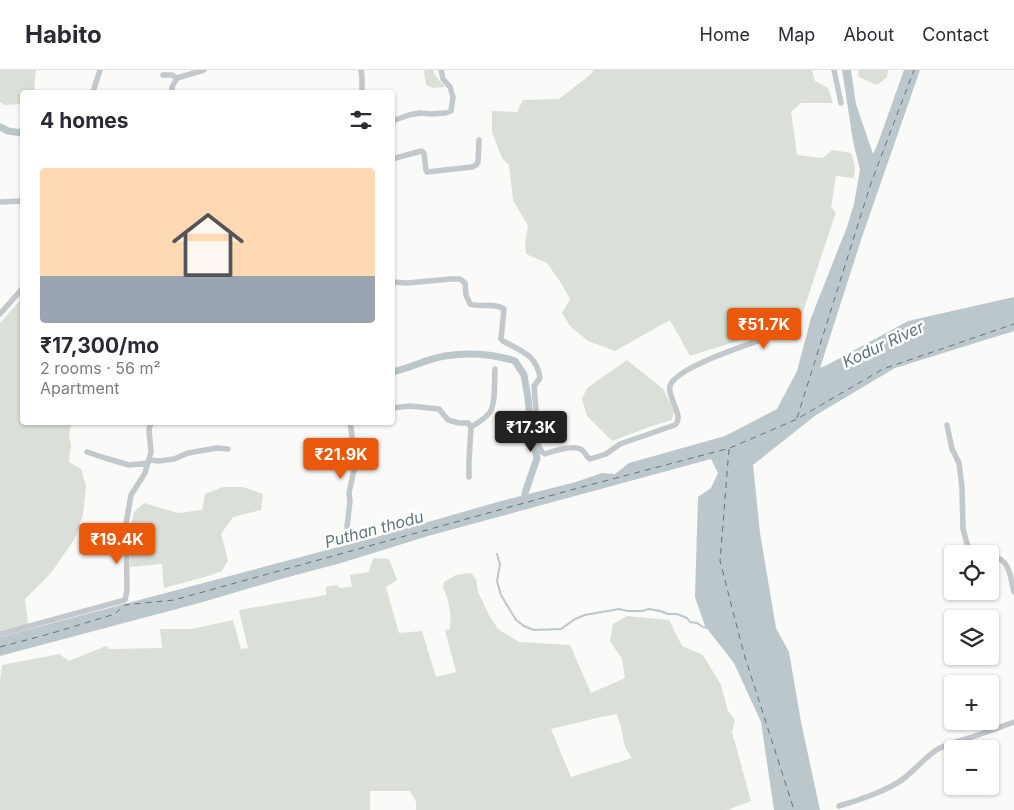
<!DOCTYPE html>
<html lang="en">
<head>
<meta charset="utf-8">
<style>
	:root { --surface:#fff; --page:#f7f7f7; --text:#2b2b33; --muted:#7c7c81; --line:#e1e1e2; --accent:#ea580c }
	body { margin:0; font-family:Inter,sans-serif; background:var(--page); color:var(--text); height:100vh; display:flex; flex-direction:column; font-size:19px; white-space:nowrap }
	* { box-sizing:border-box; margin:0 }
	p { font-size:16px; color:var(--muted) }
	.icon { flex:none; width:28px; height:28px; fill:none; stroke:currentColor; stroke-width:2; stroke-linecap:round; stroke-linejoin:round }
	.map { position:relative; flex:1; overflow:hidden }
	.sheet { position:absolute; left:20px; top:20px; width:375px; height:335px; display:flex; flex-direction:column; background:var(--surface); border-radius:5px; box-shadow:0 1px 4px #0004 }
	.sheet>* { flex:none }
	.controls { position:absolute; left:944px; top:475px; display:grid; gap:10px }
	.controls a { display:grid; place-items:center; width:55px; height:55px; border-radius:5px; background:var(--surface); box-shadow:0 1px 4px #0004; font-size:25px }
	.price { position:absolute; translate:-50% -42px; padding:0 11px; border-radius:5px; background:var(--accent); color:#fff; font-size:16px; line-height:32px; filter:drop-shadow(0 1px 2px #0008) }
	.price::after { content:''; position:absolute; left:50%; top:30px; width:15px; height:11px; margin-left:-8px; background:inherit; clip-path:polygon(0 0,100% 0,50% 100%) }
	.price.selected { background:#222; color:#fff }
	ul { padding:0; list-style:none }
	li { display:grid; align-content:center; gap:10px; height:265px; padding:0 20px }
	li+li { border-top:1px solid var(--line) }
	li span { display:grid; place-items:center; height:155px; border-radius:5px; color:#555 }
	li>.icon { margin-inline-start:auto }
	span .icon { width:90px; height:90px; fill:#fffc; stroke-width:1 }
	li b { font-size:21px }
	h2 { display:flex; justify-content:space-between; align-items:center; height:60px; padding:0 20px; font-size:21px }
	header { display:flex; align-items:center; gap:30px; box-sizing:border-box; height:70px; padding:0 25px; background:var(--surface); border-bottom:1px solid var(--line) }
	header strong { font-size:24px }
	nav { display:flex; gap:28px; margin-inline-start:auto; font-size:18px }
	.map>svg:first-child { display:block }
	.green { fill:#dadfd7; fill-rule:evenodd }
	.water { fill:#bbc7cb }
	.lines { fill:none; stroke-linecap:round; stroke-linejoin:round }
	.stream { stroke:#bbc7cb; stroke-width:2 }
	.canal { stroke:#bbc7cb; stroke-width:7 }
	.ferry { stroke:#60757c; stroke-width:1; stroke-dasharray:6 5; stroke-linecap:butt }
	.street { stroke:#c3c8cc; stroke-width:5.5 }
	.labels { text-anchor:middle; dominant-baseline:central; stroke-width:5; stroke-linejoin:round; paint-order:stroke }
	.water-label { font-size:16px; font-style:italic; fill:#60757c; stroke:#fff }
</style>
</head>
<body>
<header>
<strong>Habito</strong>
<nav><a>Home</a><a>Map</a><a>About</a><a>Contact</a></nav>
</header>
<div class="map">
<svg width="1014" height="740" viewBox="0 0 1014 740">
	<rect width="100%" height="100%" fill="#fafaf8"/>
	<path class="green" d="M 0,0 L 36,0 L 34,22 L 22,22 L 22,34 L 4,35 L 0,32 Z
		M 426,0 L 433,0 L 435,5 L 445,17 L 433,18 L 426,15 L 424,1 Z
		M 594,0 L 812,0 L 815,11 L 828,18 L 833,33 L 801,33 L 791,42 L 797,85 L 823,88 L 832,80 L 851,83 L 855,96 L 854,108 L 836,106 L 831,137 L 836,142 L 800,251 L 690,286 L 670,250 L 615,281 L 588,271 L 570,256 L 562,243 L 570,229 L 561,213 L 547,193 L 526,184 L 525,173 L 528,156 L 513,130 L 509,95 L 502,88 L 492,62 L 492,41 L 517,42 L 523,30 L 559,29 L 590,5 Z
		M 858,0 L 888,0 L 887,7 L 877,15 L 859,7 Z
		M 22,228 L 22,352 L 71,353 L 69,365 L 71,375 L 69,392 L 81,399 L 86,416 L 83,445 L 74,470 L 51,503 L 25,529 L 28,554 L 0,561 L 0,253 Z
		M 627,290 L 663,319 L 674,341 L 672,350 L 649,357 L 612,371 L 587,346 L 582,329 L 587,318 Z
		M 223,417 L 243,417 L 263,424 L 261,440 L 233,447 L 221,464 L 228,490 L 222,501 L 205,507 L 164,518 L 162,494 L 130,497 L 129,463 L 134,442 L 144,433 L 178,443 L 202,440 L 205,424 Z
		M 374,488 L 389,489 L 397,510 L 386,517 L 399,563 L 422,561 L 436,607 L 456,602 L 445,560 L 450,559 C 451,545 450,531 443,518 L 444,512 L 456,505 L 471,503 L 476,509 L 478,522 L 489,545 L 498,559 L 519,572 L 570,575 L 591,623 L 625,608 L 622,589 L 610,571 L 613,554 L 627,546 L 669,550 L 682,576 L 703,585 L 721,615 L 728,641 L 735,650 L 732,662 L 751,731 L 727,740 L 416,740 L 416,732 L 410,721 L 370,721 L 370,740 L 0,740 L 0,610 L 2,595 L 59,584 L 69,591 L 106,576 L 110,579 L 162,578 L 160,559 L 192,559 L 233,550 L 241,579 L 248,578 L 239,540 L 326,525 L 326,517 L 337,515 L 340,518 L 352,517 L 350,505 L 369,502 L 371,494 ZM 617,644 L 621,658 L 625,677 L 632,688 L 571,707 L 551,659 L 601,647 Z"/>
	<path class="water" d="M 842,0 L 851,0 L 856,34 L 873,84 L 878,73 L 904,0 L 920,0 L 862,167 L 820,298 L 829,294 L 908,251 L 1014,227 L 1014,261 L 895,298 L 816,345 L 753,395 L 760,463 L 776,558 L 789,582 L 801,652 L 820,740 L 774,740 L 761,652 L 734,593 L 705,556 L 695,527 L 698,427 L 711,418 L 718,403 L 711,389 L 428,466 L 341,493 L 281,509 L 203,532 L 0,586 L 0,567 L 376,467 L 501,431 L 576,412 L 602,403 L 615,404 L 629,393 L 725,366 L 777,339 L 797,301 L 811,248 L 847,157 L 854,134 L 860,100 L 853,71 Z"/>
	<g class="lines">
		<path class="stream" d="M 497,484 L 500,494 L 497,511 L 501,525 L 516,550 L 524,556 L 534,560 L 561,559 L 575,549 L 585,545 L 619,539 L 628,541 L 642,541 L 649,539 L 660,541 L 668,544 L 677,544 L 687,548 L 690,552 L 697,553 L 703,557 L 709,558"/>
		<path class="canal" d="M 0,57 L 8,61 L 22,63
			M 392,302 C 410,298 427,289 445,286 C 469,282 493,284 515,291 L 524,305 L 528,328 L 531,361 L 537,388 L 525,423 L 524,433"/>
		<path class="ferry" d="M 797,348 L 871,113 L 914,0
			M 729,379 L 720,491 L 744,584 L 794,740
			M 0,577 L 49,564 L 115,544 L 124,535 L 174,530 L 582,417 L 730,378 L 797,349 L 883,299 L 1014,254"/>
		<path class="street" d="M 361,0 L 362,7 L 362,22
			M 834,0 L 841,33
			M 163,5 L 172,5 L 177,8
			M 93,22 L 100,0
			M 172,22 L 172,17 L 177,8 L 204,0
			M 392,51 L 409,45 L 420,43 L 431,44 L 445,43 L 451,41 L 453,27 L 450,17 L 443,9 L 441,0
			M 392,89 L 421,81 L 423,82 L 424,84 L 426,100 L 427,102 L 472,97 L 476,95 L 478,92 L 479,70
			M 0,132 L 22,131
			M 392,212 L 407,213 L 451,209 L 460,209 L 465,213 L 466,225 L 470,234 C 481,238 494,232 504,239 L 501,269 L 503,271 C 521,281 537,285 540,308 L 534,316 L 539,377 L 542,382 L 545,384 C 554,381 575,374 582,380 C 586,383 586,387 590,389 L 606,384 L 620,374 L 675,355 C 685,346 667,328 670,316 C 676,295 771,267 793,259
			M 0,244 L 22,219
			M 392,338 L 410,336 L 439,339 L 448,350 L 459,353 L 468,353 L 471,357 L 469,391 L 469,407
			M 947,355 L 952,379 L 959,393 L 962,418 L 963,459 L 970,484
			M 471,357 C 478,353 485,349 490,342 C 496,334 494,309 495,299
			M 87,382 L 105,388 L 129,395 L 148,393
			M 149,390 L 159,391 L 174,389 L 188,383 L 217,378 L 228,379
			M 340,474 L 348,470 L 347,457 L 350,431 L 349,423 L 354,400 L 355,387 L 350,352
			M 990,491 L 1000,489 C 1010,495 1011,510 1014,522
			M 0,564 L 125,530 L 127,520 L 126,454 L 131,425 L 145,403 L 151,382 L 149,360 L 151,352
			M 839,736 C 857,731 889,720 903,709 C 915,700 925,687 938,679 C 950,672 965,670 978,665 C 990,661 1002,656 1014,652"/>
	</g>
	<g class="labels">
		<g class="water-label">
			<text transform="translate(883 274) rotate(-25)">Kodur River</text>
			<text transform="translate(374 459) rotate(-15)">Puthan thodu</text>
		</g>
	</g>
</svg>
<div class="controls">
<a><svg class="icon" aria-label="locate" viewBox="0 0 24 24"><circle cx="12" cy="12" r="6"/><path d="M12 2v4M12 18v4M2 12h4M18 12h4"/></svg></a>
<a><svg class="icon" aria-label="layers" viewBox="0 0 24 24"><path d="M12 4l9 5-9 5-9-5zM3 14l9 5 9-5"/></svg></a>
<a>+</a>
<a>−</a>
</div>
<b class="price" style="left:764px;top:280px">₹51.7K</b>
<b class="price selected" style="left:531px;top:383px">₹17.3K</b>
<b class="price" style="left:341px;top:410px">₹21.9K</b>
<b class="price" style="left:117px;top:495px">₹19.4K</b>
<section class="sheet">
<h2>4 homes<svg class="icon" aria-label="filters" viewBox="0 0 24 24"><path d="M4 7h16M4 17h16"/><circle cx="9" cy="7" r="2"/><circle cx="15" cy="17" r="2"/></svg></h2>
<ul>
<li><span style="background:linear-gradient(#ffd9b3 70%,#9aa5b1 0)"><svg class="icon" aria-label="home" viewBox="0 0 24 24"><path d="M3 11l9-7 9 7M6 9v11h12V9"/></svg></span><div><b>₹17,300/mo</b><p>2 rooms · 56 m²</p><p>Apartment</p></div></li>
</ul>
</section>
</div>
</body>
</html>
